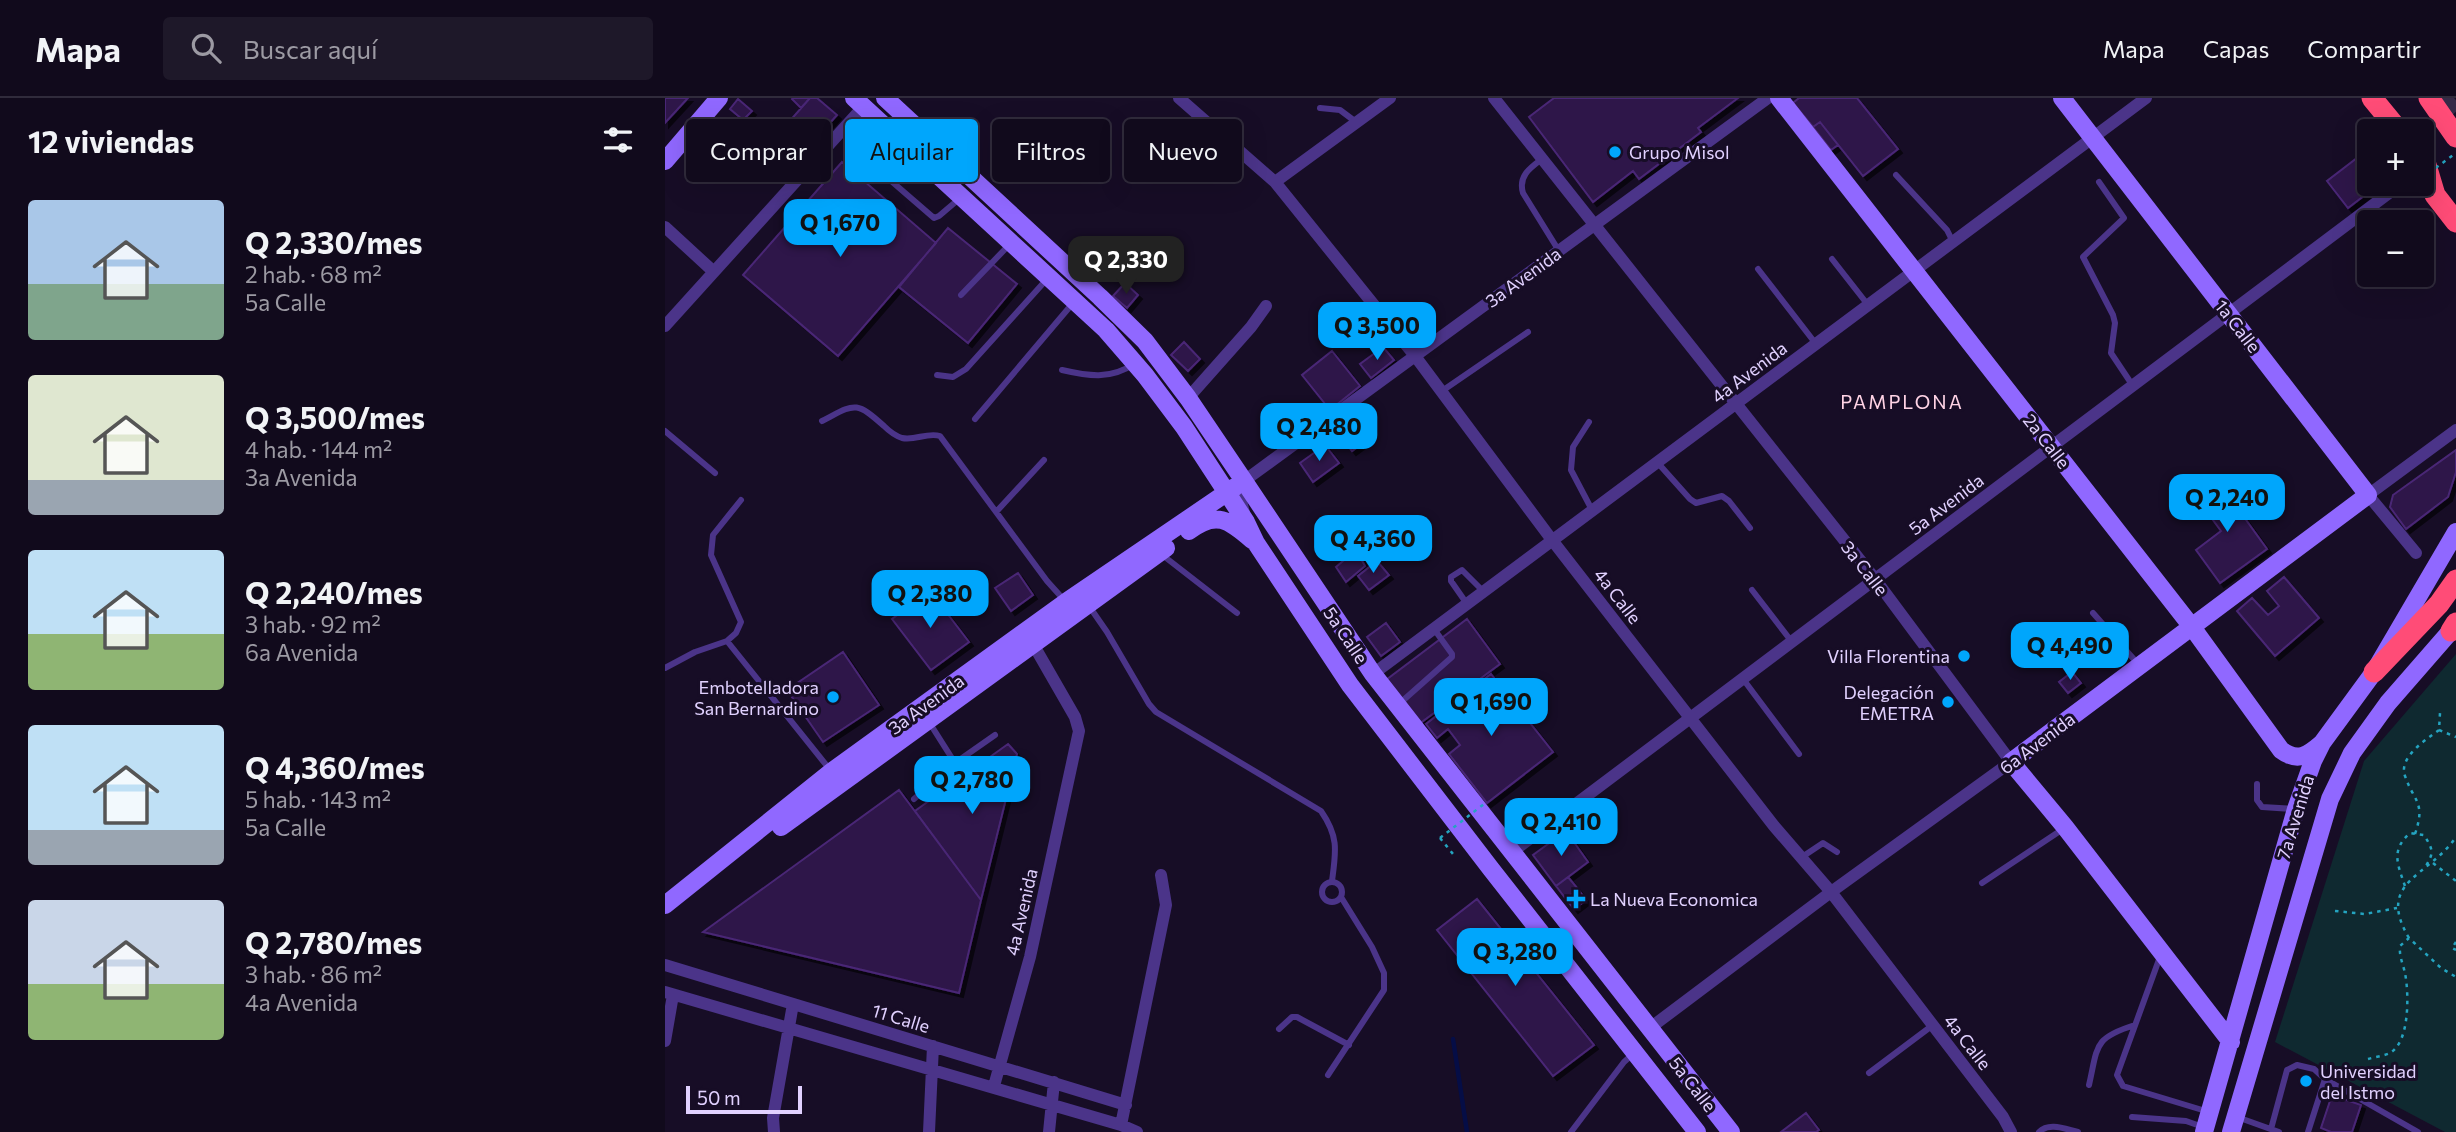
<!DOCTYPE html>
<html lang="es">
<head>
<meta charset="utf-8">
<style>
	:root { --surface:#110a1c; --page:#1e1829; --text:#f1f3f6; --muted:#9c9aa3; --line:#302b3b; --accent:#00a6fc }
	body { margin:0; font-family:Commissioner,sans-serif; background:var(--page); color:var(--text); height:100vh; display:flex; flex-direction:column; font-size:26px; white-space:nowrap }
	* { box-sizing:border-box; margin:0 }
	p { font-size:23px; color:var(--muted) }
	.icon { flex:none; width:38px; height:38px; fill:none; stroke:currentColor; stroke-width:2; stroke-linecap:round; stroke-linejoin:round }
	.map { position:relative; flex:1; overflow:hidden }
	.side { display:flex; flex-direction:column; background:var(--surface); width:665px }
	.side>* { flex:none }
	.guide { position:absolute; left:21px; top:21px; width:665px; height:63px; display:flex; gap:14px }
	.tools { position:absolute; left:1692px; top:21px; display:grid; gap:14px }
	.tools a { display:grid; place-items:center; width:77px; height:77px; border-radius:7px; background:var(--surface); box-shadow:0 7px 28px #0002,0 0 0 2px var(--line); font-size:35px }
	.scale { position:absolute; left:21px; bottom:18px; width:116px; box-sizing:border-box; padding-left:7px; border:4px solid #e1d1ff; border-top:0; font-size:19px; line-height:24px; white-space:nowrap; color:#e1d1ff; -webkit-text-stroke:5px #170d26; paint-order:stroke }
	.price { position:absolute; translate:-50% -60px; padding:0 16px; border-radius:14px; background:var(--accent); color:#111; font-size:23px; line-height:46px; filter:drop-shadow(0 2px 4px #0008) }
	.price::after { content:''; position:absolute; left:50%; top:42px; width:21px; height:16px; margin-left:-10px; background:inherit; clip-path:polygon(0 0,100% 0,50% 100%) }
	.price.current { background:#222; color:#fff }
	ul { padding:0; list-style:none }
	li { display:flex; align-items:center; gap:21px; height:175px; padding:0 28px }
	li span { display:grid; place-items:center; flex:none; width:196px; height:140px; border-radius:7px; color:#555 }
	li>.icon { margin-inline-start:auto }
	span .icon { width:84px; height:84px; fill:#fffc; stroke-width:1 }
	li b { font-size:30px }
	h2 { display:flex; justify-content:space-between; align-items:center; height:84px; padding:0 28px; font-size:30px }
	.chip { padding:0 24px; border-radius:7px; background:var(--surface); box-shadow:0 7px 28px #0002,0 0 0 2px var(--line); font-size:24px; line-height:63px }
	.chip.current { background:var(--accent); color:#111 }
	header { display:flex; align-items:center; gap:42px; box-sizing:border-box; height:98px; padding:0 35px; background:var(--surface); border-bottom:2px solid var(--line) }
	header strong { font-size:33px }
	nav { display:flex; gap:38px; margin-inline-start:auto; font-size:24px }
	.search { width:490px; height:63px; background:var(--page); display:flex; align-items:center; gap:18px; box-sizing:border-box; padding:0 24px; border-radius:7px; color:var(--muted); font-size:26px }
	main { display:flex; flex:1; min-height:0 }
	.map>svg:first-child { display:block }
	.green { fill:#0f2930 }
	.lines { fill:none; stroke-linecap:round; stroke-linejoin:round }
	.stream { stroke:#050d46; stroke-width:4.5 }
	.building { fill:#2d1748; stroke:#4a2776; stroke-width:2; filter:url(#shadow) }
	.highway-tunnel { stroke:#352a47; stroke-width:21; stroke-dasharray:21 10; stroke-linecap:butt }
	.path { stroke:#24a4c0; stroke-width:2.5; stroke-dasharray:3.5 5; stroke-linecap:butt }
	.lane { stroke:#4b3489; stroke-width:6 }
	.street { stroke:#4b3489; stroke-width:12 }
	.secondary { stroke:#9068ff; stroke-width:18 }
	.highway { stroke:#ff4c77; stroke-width:21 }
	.path-bridge { stroke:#24a4c0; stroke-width:2.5; stroke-dasharray:3.5 5; stroke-linecap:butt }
	.poi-dot { fill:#00a6fc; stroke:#170d26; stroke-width:2.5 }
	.labels { text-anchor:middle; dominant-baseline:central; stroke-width:6; stroke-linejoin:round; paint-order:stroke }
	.poi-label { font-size:18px; fill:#e1d1ff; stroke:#170d26; text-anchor:start }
	.street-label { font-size:18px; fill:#e1d1ff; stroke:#170d26 }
	.neighbourhood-label { font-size:19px; letter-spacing:2px; fill:#ffd3e5; stroke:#170d26 }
</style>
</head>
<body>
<header>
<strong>Mapa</strong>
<div class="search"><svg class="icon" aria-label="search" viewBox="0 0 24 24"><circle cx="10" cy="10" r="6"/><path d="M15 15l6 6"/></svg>Buscar aquí</div>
<nav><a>Mapa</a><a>Capas</a><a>Compartir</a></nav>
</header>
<main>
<section class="side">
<h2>12 viviendas<svg class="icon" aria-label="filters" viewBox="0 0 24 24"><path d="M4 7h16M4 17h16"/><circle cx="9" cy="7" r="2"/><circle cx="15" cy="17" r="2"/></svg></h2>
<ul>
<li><span style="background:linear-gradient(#a9c7e8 60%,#7fa58c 0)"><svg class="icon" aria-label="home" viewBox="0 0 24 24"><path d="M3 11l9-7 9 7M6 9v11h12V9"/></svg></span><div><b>Q 2,330/mes</b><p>2 hab. · 68 m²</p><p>5a Calle</p></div></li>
<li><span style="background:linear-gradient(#dfe7d0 75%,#9aa5b1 0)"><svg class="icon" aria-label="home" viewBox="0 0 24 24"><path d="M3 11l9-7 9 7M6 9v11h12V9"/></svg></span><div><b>Q 3,500/mes</b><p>4 hab. · 144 m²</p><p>3a Avenida</p></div></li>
<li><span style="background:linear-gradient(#bfe0f5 60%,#8fb573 0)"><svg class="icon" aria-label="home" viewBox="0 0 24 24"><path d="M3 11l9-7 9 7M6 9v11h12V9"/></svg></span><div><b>Q 2,240/mes</b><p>3 hab. · 92 m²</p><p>6a Avenida</p></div></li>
<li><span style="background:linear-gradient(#bfe0f5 75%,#9aa5b1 0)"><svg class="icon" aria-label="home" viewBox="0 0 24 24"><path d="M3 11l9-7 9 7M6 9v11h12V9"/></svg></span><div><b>Q 4,360/mes</b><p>5 hab. · 143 m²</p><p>5a Calle</p></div></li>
<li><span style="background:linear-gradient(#c9d6e8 60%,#8fb573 0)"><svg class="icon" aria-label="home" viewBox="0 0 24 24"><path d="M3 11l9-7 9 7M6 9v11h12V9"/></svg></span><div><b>Q 2,780/mes</b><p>3 hab. · 86 m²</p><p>4a Avenida</p></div></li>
</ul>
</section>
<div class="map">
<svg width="1791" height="1034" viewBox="0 0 1791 1034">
	<defs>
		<filter id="shadow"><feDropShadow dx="4" dy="4" stdDeviation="0" flood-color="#0009"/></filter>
	</defs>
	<rect width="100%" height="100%" fill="#170d26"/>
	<path class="green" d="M 1791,556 L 1791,1034 L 1780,1034 L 1610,944 L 1699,663 Z"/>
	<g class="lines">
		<path class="stream" d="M 788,941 L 802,1034"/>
	</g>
	<path class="building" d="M 0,0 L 23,0 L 0,25 Z
		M 0,0 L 23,0 L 0,25 Z
		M 128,0 L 145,0 L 136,10 L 127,1 Z
		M 145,0 L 152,0 L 172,17 L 147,45 L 123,25 Z
		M 889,0 L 1073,0 L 1033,30 L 1036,34 L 974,81 L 968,73 L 928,104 L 864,19 Z
		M 1134,0 L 1192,0 L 1233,51 L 1198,78 L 1155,24 L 1148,29 L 1128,5 Z
		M 73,1 L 87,13 L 78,22 L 65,11 Z
		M 1155,24 L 1173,47 L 1166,52 L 1148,29 Z
		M 1692,60 L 1704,76 L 1704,86 L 1713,87 L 1683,110 L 1662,83 Z
		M 177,64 L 271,145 L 173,258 L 78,177 Z
		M 283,130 L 352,186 L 303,245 L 234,189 Z
		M 460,185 L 473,197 L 462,210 L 448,198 Z
		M 519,244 L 535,261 L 523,273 L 506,257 Z
		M 718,249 L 729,262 L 706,280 L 695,266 Z
		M 667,253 L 695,288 L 665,312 L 637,277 Z
		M 688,324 L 702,342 L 687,353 L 673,335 Z
		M 660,347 L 674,365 L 648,384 L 635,365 Z
		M 1791,352 L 1791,374 L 1783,399 L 1741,431 L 1725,409 L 1728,397 Z
		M 1550,379 L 1602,451 L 1555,485 L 1531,452 L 1556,433 L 1528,395 Z
		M 691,452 L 700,468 L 681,484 L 671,469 Z
		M 712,463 L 724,477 L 704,492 L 693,478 Z
		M 353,475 L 368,497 L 346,513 L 330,490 Z
		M 1619,479 L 1654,520 L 1610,558 L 1572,513 L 1587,500 L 1603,517 L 1614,508 L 1602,493 Z
		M 265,493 L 304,544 L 266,572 L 227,521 Z
		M 802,521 L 835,566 L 754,626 L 721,582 Z
		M 721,525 L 735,544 L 716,558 L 702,539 Z
		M 178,554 L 214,607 L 158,644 L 122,592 Z
		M 1407,574 L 1416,585 L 1403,595 L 1394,584 Z
		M 826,576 L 888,654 L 822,705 L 784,656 L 795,647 L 783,631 L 772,640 L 761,626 Z
		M 343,646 L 352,656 L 316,802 L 250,713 Z
		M 234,692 L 316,802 L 294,895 L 38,834 Z
		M 901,733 L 923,764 L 891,788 L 868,757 Z
		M 903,779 L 913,791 L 901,801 L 891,788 Z
		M 913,791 L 921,802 L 909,811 L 901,801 Z
		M 812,801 L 929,947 L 888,978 L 772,832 Z
		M 1667,997 L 1696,1007 L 1687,1034 L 1666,1034 L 1656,1030 Z
		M 1141,1015 L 1154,1032 L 1151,1034 L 1116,1034 Z"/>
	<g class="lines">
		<path class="highway-tunnel" d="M 1775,0 L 1791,18"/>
		<path class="path" d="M 1774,632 L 1791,639
			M 1750,736 C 1761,704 1749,704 1740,678 C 1733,659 1762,641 1774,632 L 1775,615
			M 775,740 L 788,756 L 791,753
			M 1768,765 L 1791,783
			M 1740,788 C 1732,765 1726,752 1745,735 L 1759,737 C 1769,753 1769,755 1759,771
			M 1670,813 L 1700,816 L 1732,810
			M 1744,840 C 1710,783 1764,779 1791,739
			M 1791,844 L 1787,850 L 1791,852
			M 1703,961 C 1710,959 1719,958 1725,955 C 1745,944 1744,895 1740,875 C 1738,866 1734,858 1735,848 L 1744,840 L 1776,870 L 1791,879"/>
		<path class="lane" d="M 655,10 L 675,12 L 691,24
			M 223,34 L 207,58 L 206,64 L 210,69 L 269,120 L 274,118 L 294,101
			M 877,61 C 865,70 853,78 858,95 L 894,153
			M 1231,77 L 1282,132 L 1288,144
			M 1434,84 L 1459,120 L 1418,159 L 1448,217 L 1450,225 L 1446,255 L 1468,288
			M 1167,161 L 1203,207
			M 1093,171 L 1151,246
			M 296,197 L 344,147
			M 397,272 C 423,278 445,282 469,266
			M 272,277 L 288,279 L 301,271 L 382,181
			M 777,293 L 863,234
			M 310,321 L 408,205
			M 157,323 C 190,306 190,302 219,328 C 224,333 231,338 237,340 C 250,343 262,334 275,338 L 382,483 L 400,503
			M 924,324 L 908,349 L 906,372 L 927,412
			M 0,333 L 50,375
			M 992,364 L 1025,401 L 1031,405 L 1057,398 L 1064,403 L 1085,430
			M 331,414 L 379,362
			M 496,456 L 572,515
			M 1087,492 L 1127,544
			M 802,506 L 786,483 L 786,479 L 797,472 L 818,493
			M 424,508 L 442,534 L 484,606 L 491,614 L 656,713 C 674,739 671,753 667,783
			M 1428,515 L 1474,567
			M 62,543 L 71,535 L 76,524 L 46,457 L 48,437 L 76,402
			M 0,570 L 30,554 L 62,543 L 166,673
			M 1078,581 L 1134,656
			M 734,606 L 787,559 L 787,556 L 769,531
			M 264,624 L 290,665 L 330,637
			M 1592,686 L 1592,702 L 1597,709 L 1629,711
			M 249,701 L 290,665
			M 1137,759 L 1158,745 L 1172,754
			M657 794a10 10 0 1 1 20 0a10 10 0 1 1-20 0Z
			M 1317,785 L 1398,731
			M 1496,856 L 1452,977 L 1458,988 L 1544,1014
			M 614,931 L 627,919 L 632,919 L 684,947
			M 1204,975 L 1268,927
			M 663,977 L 719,892 L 719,875 L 707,849 L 676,799
			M 1660,981 L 1753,1034
			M 1424,987 C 1433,948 1428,940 1470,927
			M 1467,1019 L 1521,1023 L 1538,1029
			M 1572,1019 L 1614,1034
			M 1606,1031 L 1622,972 L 1632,967 L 1649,971 L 1660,981 L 1643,1034
			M 906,1034 L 959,964 L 968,956
			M 1374,1034 C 1384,1024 1400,1031 1413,1034"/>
		<path class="street" d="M 514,0 L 610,84 L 750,258 L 887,442 L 1109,728 L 1166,794 L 1338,1019 L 1346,1034
			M 829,0 L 1210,481 L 1346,664 L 1166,794 L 985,930
			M 610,84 L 725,0
			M 0,129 L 49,174
			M 0,228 L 198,9
			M 523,300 L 586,229 L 601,208
			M 579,415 L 574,394 L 579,383 L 1103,0
			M 1751,455 L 1703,397 L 1791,332
			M 708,576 L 1481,0
			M 847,754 L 1736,86
			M 0,867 L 461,1007
			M 0,894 L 456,1027 L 472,1034
			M 0,943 L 8,897
			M 329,988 L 365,859 L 414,633 L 410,619 L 364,539
			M 456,1027 L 501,807 L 496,777
			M 109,1034 L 108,1020 L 128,906
			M 264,1034 L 268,948
			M 384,1034 L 389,984"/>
		<path class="secondary" d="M 189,0 L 441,232 L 480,277 L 519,329 L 581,424 L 591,445 L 685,587 L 826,771 L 1032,1034
			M 220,0 L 435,199 L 480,243 L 523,300 L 579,383 L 708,576 L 1066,1034
			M 1114,0 L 1527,529 L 1616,652 C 1633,665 1643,657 1657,645
			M 1397,0 L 1703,397 L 1346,664 L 1400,729 L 1566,944
			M 0,63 L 54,0
			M 524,433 C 551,412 564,422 587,442
			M 116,729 L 501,450
			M 0,807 L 166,674 L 401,504 L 570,389
			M 1539,1034 L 1631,711 L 1648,663 L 1657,645 L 1709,574 L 1791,434
			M 1566,1034 L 1665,701 L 1687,655 L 1723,605 L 1791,527"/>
		<path class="highway" d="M 1707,0 L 1734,33
			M 1764,0 L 1791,39
			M 1761,67 L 1770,97 L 1791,124
			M 1786,533 L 1791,525
			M 1709,574 L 1774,506 L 1791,482"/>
		<path class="path-bridge" d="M 1757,80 L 1791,55
			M 775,740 L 819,706"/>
	</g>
	<g class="poi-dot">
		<circle cx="950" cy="54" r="7"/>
		<circle cx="1299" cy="558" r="7"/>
		<circle cx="168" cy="599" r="7"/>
		<circle cx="1283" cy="604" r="7"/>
		<path d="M907.5 790.5h7v7h7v7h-7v7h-7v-7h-7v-7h7z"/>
		<circle cx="1641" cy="983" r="7"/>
	</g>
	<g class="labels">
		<g class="poi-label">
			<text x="964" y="54">Grupo Misol</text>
			<text x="1285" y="558" text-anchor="end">Villa Florentina</text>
			<text x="154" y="589" text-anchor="end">Embotelladora<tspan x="154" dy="21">San Bernardino</tspan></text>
			<text x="1269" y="594" text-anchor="end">Delegación<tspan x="1269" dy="21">EMETRA</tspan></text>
			<text x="925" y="801">La Nueva Economica</text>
			<text x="1655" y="973">Universidad<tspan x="1655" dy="21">del Istmo</tspan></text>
		</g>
		<g class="street-label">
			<text transform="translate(858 179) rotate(-36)">3a Avenida</text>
			<text transform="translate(1573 228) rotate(52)">1a Calle</text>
			<text transform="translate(1084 274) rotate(-37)">4a Avenida</text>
			<text transform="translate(1382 343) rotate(52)">2a Calle</text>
			<text transform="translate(1281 406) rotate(-37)">5a Avenida</text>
			<text transform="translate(1200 470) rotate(52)">3a Calle</text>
			<text transform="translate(953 498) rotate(52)">4a Calle</text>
			<text transform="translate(681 537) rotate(56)">5a Calle</text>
			<text transform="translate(261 606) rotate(-36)">3a Avenida</text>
			<text transform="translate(1372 645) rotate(-37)">6a Avenida</text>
			<text transform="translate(1630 719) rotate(-73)">7a Avenida</text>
			<text transform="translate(356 814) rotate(-77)">4a Avenida</text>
			<text transform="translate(236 920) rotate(17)">11 Calle</text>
			<text transform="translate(1303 944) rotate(52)">4a Calle</text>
			<text transform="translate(1028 986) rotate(52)">5a Calle</text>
		</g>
		<g class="neighbourhood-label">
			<text x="1237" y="303">PAMPLONA</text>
		</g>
	</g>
</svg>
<div class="tools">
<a>+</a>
<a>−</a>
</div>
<div class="scale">50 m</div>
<b class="price" style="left:175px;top:161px">Q 1,670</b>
<b class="price current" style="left:461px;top:198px">Q 2,330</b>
<b class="price" style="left:712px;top:264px">Q 3,500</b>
<b class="price" style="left:654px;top:365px">Q 2,480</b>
<b class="price" style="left:1562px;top:436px">Q 2,240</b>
<b class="price" style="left:708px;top:477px">Q 4,360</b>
<b class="price" style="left:265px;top:532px">Q 2,380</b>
<b class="price" style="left:1405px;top:584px">Q 4,490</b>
<b class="price" style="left:826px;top:640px">Q 1,690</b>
<b class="price" style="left:307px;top:718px">Q 2,780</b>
<b class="price" style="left:896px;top:760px">Q 2,410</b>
<b class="price" style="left:850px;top:890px">Q 3,280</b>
<div class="guide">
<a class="chip">Comprar</a>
<a class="chip current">Alquilar</a>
<a class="chip">Filtros</a>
<a class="chip">Nuevo</a>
</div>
</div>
</main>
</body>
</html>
